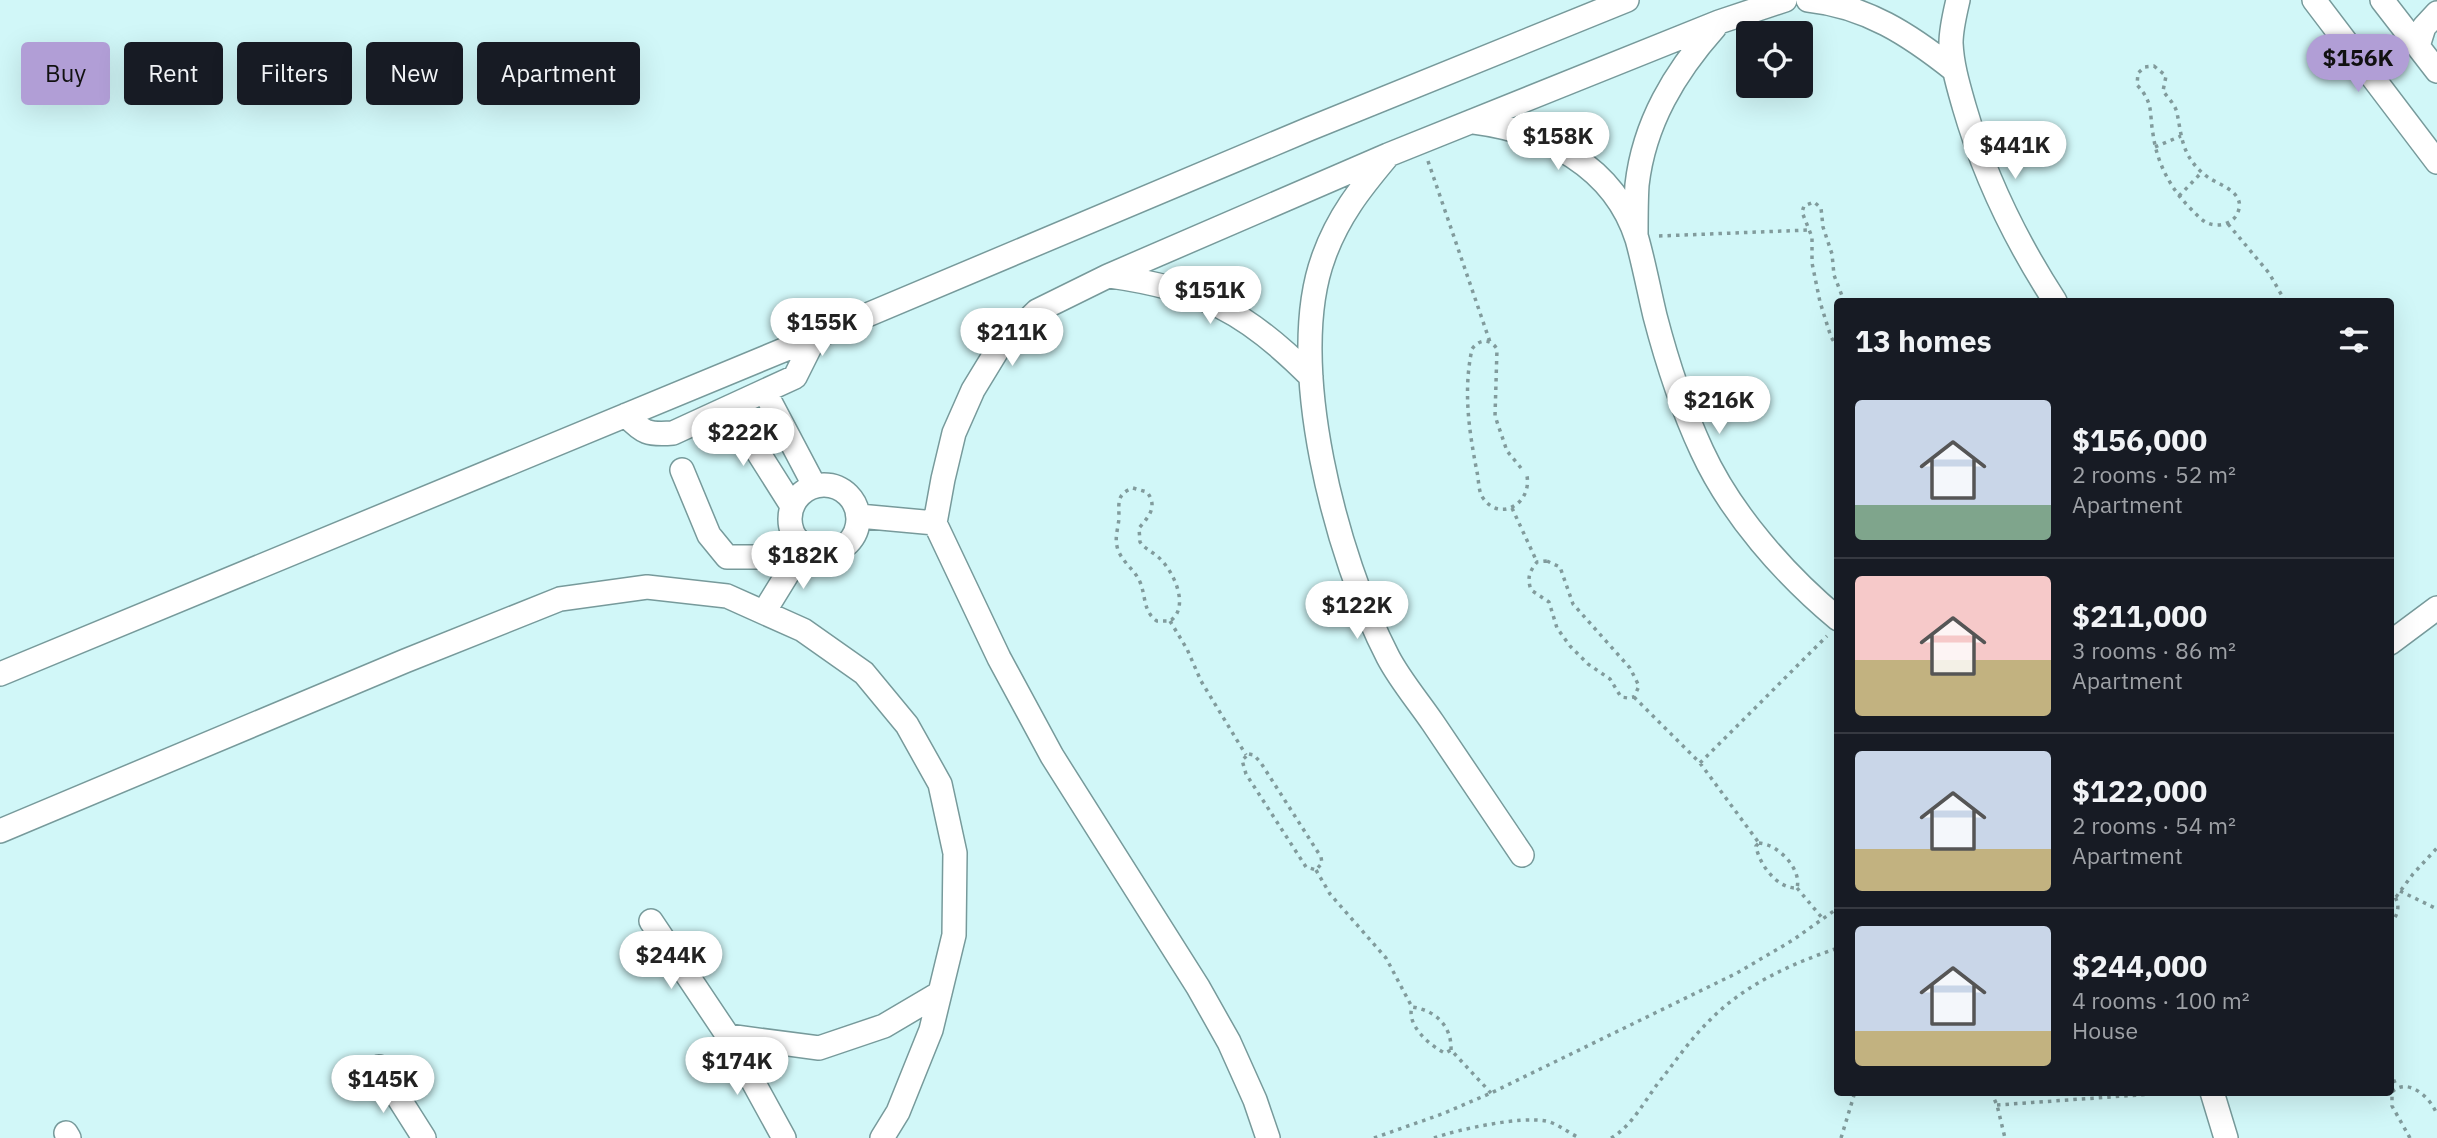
<!DOCTYPE html>
<html lang="en">
<head>
<meta charset="utf-8">
<style>
	:root { --surface:#171b24; --page:#20242c; --text:#f1f3f6; --muted:#9ea1a6; --line:#363941; --accent:#b19ed6 }
	body { margin:0; font-family:"IBM Plex Sans",sans-serif; background:var(--page); color:var(--text); height:100vh; display:flex; flex-direction:column; font-size:26px; white-space:nowrap }
	* { box-sizing:border-box; margin:0 }
	p { font-size:23px; color:var(--muted) }
	.icon { flex:none; width:38px; height:38px; fill:none; stroke:currentColor; stroke-width:2; stroke-linecap:round; stroke-linejoin:round }
	.map { position:relative; flex:1; overflow:hidden }
	.drawer { position:absolute; left:1834px; top:298px; width:560px; height:798px; display:flex; flex-direction:column; background:var(--surface); border-radius:7px; box-shadow:0 7px 28px #0002 }
	.drawer>* { flex:none }
	.banner { position:absolute; left:21px; top:42px; width:665px; height:63px; display:flex; gap:14px }
	.fabs { position:absolute; left:1736px; top:21px; display:grid; gap:14px }
	.fabs a { display:grid; place-items:center; width:77px; height:77px; border-radius:7px; background:var(--surface); box-shadow:0 7px 28px #0002; font-size:35px }
	.price { position:absolute; translate:-50% -60px; padding:0 16px; border-radius:24px; background:#fff; color:#222; font-size:23px; line-height:46px; filter:drop-shadow(0 2px 4px #0008) }
	.price::after { content:''; position:absolute; left:50%; top:42px; width:21px; height:16px; margin-left:-10px; background:inherit; clip-path:polygon(0 0,100% 0,50% 100%) }
	.price.selected { background:var(--accent); color:#111 }
	ul { padding:0; list-style:none }
	li { display:flex; align-items:center; gap:21px; height:175px; padding:0 21px }
	li+li { border-top:2px solid var(--line) }
	li span { display:grid; place-items:center; flex:none; width:196px; height:140px; border-radius:7px; color:#555 }
	li>.icon { margin-inline-start:auto }
	span .icon { width:84px; height:84px; fill:#fffc; stroke-width:1 }
	li b { font-size:30px }
	h2 { display:flex; justify-content:space-between; align-items:center; height:84px; padding:0 21px; font-size:30px }
	.pill { padding:0 24px; border-radius:7px; background:var(--surface); box-shadow:0 7px 28px #0002; font-size:24px; line-height:63px }
	.pill.selected { background:var(--accent); color:#111 }
	.map>svg:first-child { display:block }
	.lines { fill:none; stroke-linecap:round; stroke-linejoin:round }
	.minor-casing { stroke:#779a9b; stroke-width:26 }
	.path { stroke:#819b9c; stroke-width:3.5; stroke-dasharray:3.5 5; stroke-linecap:butt }
	.minor { stroke:#fff; stroke-width:23 }
</style>
</head>
<body>
<div class="map">
<svg width="2437" height="1138" viewBox="0 0 2437 1138">
	<rect width="100%" height="100%" fill="#d1f7f8"/>
	<g class="lines">
		<g class="minor-casing">
			<path id="minor" d="M 1808,0 C 1866,6 1910,35 1954,70
				M 1958,0 C 1955,13 1951,29 1951,43 C 1952,65 1958,85 1964,106 C 1984,175 2016,241 2055,301
				M 2314,0 L 2437,162
				M 2382,0 L 2437,71
				M 2418,46 L 2424,27 L 2437,13
				M 1474,122 C 1544,131 1614,166 1637,239 C 1644,264 1649,291 1655,316 C 1667,362 1682,408 1702,451 C 1731,514 1785,575 1838,619
				M 1386,158 C 1360,189 1338,217 1324,256 C 1284,362 1337,559 1388,657 C 1400,680 1418,701 1433,723 C 1463,767 1492,811 1522,855
				M 1636,234 C 1636,217 1636,201 1637,185 C 1644,123 1675,72 1715,27
				M 1110,276 C 1202,289 1247,312 1311,377
				M 765,392 L 814,485
				M 730,408 L 792,506
				M 626,415 C 643,433 648,435 673,433 L 795,377 L 815,337
				M 682,470 L 709,535 L 727,557 L 768,557 L 797,539
				M790 519a34 34 0 1 1 68 0a34 34 0 1 1-68 0Z
				M 859,516 L 935,523
				M 764,612 L 804,547
				M 2390,643 L 2437,608
				M 0,674 L 815,337 L 1309,129 L 1627,0
				M 0,831 L 405,661 L 560,599 L 647,587 L 727,596 L 803,630 L 864,673 L 907,725 L 940,784 L 955,853 L 954,935 L 931,1030 L 898,1112 L 882,1138
				M 651,921 L 728,1036 L 784,1138
				M 728,1036 L 819,1048 L 884,1026 L 940,993
				M 379,1067 L 424,1138
				M 2212,1092 L 2226,1138
				M 66,1133 L 69,1138
				M 1268,1138 L 1255,1100 L 1229,1042 L 1198,987 L 1052,756 L 999,658 L 935,523 L 943,479 L 954,433 L 973,390 L 998,349 L 1037,311 L 1108,276 L 1388,155 L 1719,22 L 1785,0"/>
		</g>
		<path class="path" d="M 2154,66 L 2166,76 L 2163,91 C 2168,98 2175,104 2177,113 C 2180,127 2181,142 2188,155 C 2193,164 2200,172 2209,178 C 2222,186 2249,194 2236,216 C 2232,222 2224,225 2217,225 C 2205,225 2199,217 2191,209 C 2170,188 2157,163 2153,134 C 2149,112 2154,103 2137,85 L 2138,73 L 2145,67 Z
			M 2155,147 L 2181,136
			M 1428,161 L 1490,342
			M 2179,196 L 2202,172
			M 2228,224 L 2269,273 L 2285,301
			M 1659,236 L 1809,230
			M 1838,348 L 1831,337 L 1820,302 L 1812,263 L 1812,237 L 1802,212 L 1804,206 L 1814,202 L 1821,208 L 1823,227 L 1832,254 L 1834,275 L 1844,301
			M 1521,468 L 1507,451 L 1495,416 L 1497,349 C 1490,338 1479,339 1472,349 C 1463,391 1469,431 1477,472 C 1479,480 1478,491 1483,498 C 1501,524 1535,501 1526,472
			M 1133,488 L 1147,492 C 1158,507 1149,516 1139,528 L 1140,542 C 1145,549 1151,551 1157,556 C 1173,569 1191,607 1170,621 L 1157,621 C 1143,612 1146,596 1140,582 C 1135,570 1123,563 1118,550 C 1114,538 1118,530 1119,518 C 1119,503 1116,494 1133,488 Z
			M 1512,508 L 1537,562
			M 1547,561 L 1560,567 L 1573,604 L 1630,668 L 1639,686 L 1634,697 L 1628,698 L 1621,697 L 1610,679 L 1588,664 L 1570,646 L 1557,628 L 1549,602 L 1531,590 C 1527,578 1529,572 1537,562 Z
			M 1170,621 L 1187,649 L 1201,681 L 1246,755
			M 1634,697 L 1700,763 L 1759,843
			M 1249,754 L 1254,755 L 1261,763 L 1321,857 L 1322,863 L 1316,870 L 1306,867 L 1246,774 L 1242,760 Z
			M 1700,763 L 1827,636
			M 1759,843 C 1778,844 1802,869 1797,888 C 1777,889 1759,864 1756,846 Z
			M 1316,870 L 1330,894 L 1386,958 L 1412,1007
			M 1797,888 L 1823,919
			M 2390,891 C 2401,902 2400,913 2390,924
			M 2400,891 L 2437,909
			M 2396,897 L 2413,874 L 2437,848
			M 1451,1050 C 1452,1026 1435,1010 1412,1007 C 1406,1025 1430,1046 1445,1053 L 1451,1050 L 1491,1093
			M 2390,1072 L 2397,1087
			M 1991,1092 L 1997,1105 L 2005,1138
			M 1997,1105 L 2181,1092
			M 1374,1138 L 1442,1114 L 1491,1093 L 1737,973 L 1793,940 L 1838,908
			M 1434,1138 C 1459,1129 1521,1116 1546,1121 C 1559,1124 1568,1133 1580,1138
			M 1611,1138 C 1633,1126 1647,1096 1663,1077 C 1677,1059 1691,1039 1707,1023 C 1742,986 1790,964 1838,948
			M 1841,1138 L 1855,1092
			M 2410,1138 L 2392,1106 L 2392,1092 C 2408,1076 2432,1099 2437,1115"/>
		<use href="#minor" class="minor"/>
	</g>
</svg>
<div class="fabs">
<a><svg class="icon" aria-label="locate" viewBox="0 0 24 24"><circle cx="12" cy="12" r="6"/><path d="M12 2v4M12 18v4M2 12h4M18 12h4"/></svg></a>
</div>
<b class="price selected" style="left:2358px;top:94px">$156K</b>
<b class="price" style="left:1558px;top:172px">$158K</b>
<b class="price" style="left:2015px;top:181px">$441K</b>
<b class="price" style="left:1210px;top:326px">$151K</b>
<b class="price" style="left:822px;top:358px">$155K</b>
<b class="price" style="left:1012px;top:368px">$211K</b>
<b class="price" style="left:1719px;top:436px">$216K</b>
<b class="price" style="left:743px;top:468px">$222K</b>
<b class="price" style="left:803px;top:591px">$182K</b>
<b class="price" style="left:1357px;top:641px">$122K</b>
<b class="price" style="left:671px;top:991px">$244K</b>
<b class="price" style="left:737px;top:1097px">$174K</b>
<b class="price" style="left:383px;top:1115px">$145K</b>
<div class="banner">
<a class="pill selected">Buy</a>
<a class="pill">Rent</a>
<a class="pill">Filters</a>
<a class="pill">New</a>
<a class="pill">Apartment</a>
</div>
<section class="drawer">
<h2>13 homes<svg class="icon" aria-label="filters" viewBox="0 0 24 24"><path d="M4 7h16M4 17h16"/><circle cx="9" cy="7" r="2"/><circle cx="15" cy="17" r="2"/></svg></h2>
<ul>
<li><span style="background:linear-gradient(#c9d6e8 75%,#7fa58c 0)"><svg class="icon" aria-label="home" viewBox="0 0 24 24"><path d="M3 11l9-7 9 7M6 9v11h12V9"/></svg></span><div><b>$156,000</b><p>2 rooms · 52 m²</p><p>Apartment</p></div></li>
<li><span style="background:linear-gradient(#f6c9c9 60%,#c2b280 0)"><svg class="icon" aria-label="home" viewBox="0 0 24 24"><path d="M3 11l9-7 9 7M6 9v11h12V9"/></svg></span><div><b>$211,000</b><p>3 rooms · 86 m²</p><p>Apartment</p></div></li>
<li><span style="background:linear-gradient(#c9d6e8 70%,#c2b280 0)"><svg class="icon" aria-label="home" viewBox="0 0 24 24"><path d="M3 11l9-7 9 7M6 9v11h12V9"/></svg></span><div><b>$122,000</b><p>2 rooms · 54 m²</p><p>Apartment</p></div></li>
<li><span style="background:linear-gradient(#c9d6e8 75%,#c2b280 0)"><svg class="icon" aria-label="home" viewBox="0 0 24 24"><path d="M3 11l9-7 9 7M6 9v11h12V9"/></svg></span><div><b>$244,000</b><p>4 rooms · 100 m²</p><p>House</p></div></li>
</ul>
</section>
</div>
</body>
</html>
